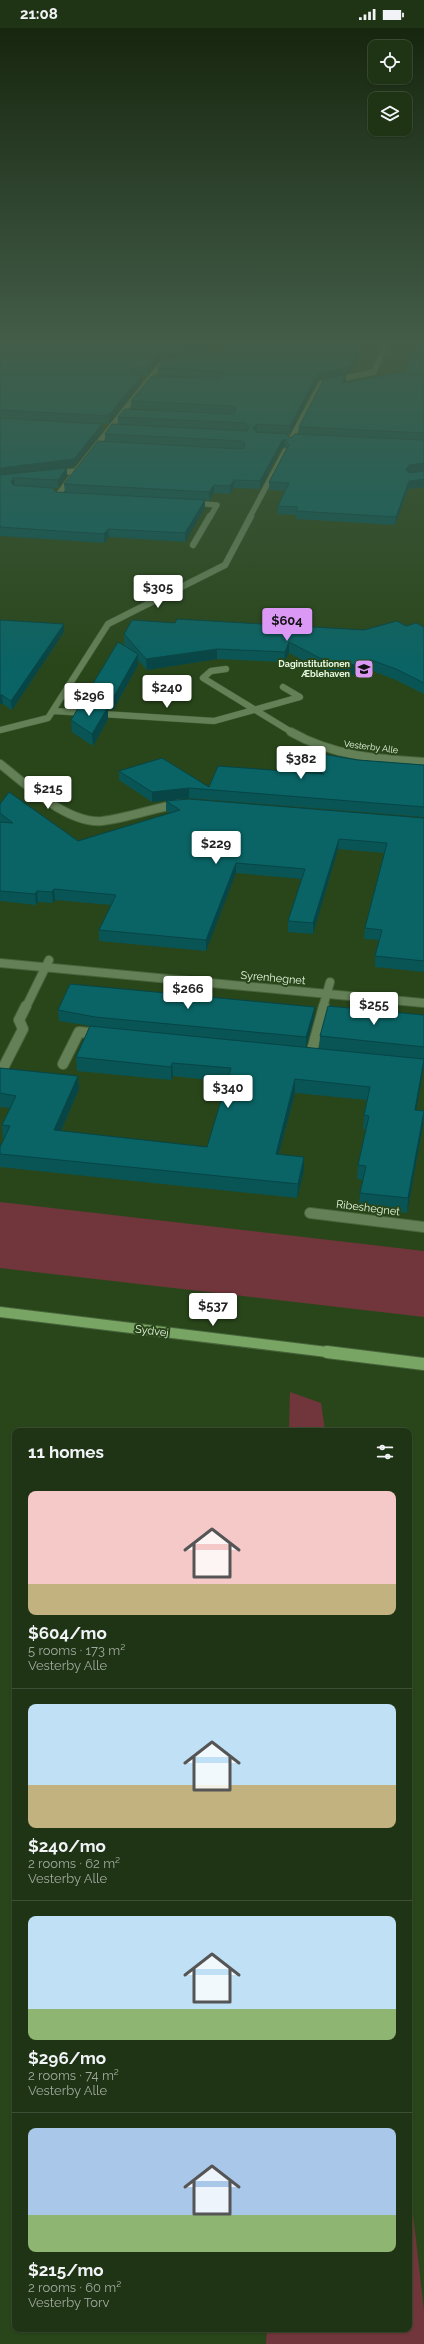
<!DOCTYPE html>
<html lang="en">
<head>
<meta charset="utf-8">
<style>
	:root { --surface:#1f3414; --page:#2c3f22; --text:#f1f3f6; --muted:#a1aaa0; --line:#3c4f34; --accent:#db99f5 }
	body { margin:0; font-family:Raleway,sans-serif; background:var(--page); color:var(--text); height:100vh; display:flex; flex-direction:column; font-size:15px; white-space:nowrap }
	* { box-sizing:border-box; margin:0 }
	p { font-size:13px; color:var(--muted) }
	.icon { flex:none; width:22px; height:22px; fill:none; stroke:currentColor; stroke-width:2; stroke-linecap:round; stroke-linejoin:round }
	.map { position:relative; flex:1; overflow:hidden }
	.panel { position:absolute; left:12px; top:1400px; width:400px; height:904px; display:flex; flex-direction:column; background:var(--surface); border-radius:8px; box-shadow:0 1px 3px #0004,0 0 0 1px var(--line) }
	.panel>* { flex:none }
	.fabs { position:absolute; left:368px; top:12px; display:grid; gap:8px }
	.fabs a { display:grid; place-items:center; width:44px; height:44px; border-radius:8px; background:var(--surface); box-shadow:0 1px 3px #0004,0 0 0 1px var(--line); font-size:20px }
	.price { position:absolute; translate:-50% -34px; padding:0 9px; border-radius:4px; background:#fff; color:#222; font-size:13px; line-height:26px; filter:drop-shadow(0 1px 2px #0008) }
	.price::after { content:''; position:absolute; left:50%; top:24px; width:12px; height:9px; margin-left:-6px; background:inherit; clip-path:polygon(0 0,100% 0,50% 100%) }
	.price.current { background:var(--accent); color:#111 }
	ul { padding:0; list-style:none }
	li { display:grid; align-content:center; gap:8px; height:212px; padding:0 16px }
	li+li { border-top:1px solid var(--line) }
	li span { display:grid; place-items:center; height:124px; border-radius:8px; color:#555 }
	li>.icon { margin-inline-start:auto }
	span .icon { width:72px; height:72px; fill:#fffc; stroke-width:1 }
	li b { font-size:17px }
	h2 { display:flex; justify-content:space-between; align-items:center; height:48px; padding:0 16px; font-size:17px }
	.status { display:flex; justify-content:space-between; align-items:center; height:28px; padding:0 20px; background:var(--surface); direction:ltr }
	.status svg { height:11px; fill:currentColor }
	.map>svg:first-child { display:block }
	.green { fill:#71363b }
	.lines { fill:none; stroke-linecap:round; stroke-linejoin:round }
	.minor-far3-casing { stroke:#47633a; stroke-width:6 }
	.minor-far2-casing { stroke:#47633a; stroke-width:7 }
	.minor-far1-casing { stroke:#47633a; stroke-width:10 }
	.minor-casing { stroke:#47633a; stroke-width:12 }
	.secondary-far1-casing { stroke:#47633a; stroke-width:12 }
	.secondary-casing { stroke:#47633a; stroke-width:14 }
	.minor-far3 { stroke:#648057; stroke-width:5 }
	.minor-far2 { stroke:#648057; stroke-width:6 }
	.minor-far1 { stroke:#648057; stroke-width:8 }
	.minor { stroke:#648057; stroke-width:10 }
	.secondary-far1 { stroke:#78a564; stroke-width:10 }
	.secondary { stroke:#78a564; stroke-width:12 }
	.wall { fill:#095556; fill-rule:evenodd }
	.shaded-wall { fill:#074546 }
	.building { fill:#0a6364; stroke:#074546 }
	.labels { text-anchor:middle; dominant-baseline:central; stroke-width:4; stroke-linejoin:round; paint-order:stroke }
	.far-poi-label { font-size:9px; font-weight:bold; fill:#e7f9e0; stroke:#29461a; text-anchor:end }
	.far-street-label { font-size:9px; fill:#e7f9e0; stroke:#29461a }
	.street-label { font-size:11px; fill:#e7f9e0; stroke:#29461a }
</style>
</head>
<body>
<div class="status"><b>21:08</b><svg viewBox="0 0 49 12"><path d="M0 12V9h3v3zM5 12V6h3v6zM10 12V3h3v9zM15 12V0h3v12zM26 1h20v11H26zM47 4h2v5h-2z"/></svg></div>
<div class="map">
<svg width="424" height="2316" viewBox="0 0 424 2316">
	<rect width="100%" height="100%" fill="#29461a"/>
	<path class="green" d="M 0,1174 L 424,1223 L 424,1289 L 0,1240 Z
		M 290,1364 L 321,1375 L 325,1403 L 289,1403 Z
		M 409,2150 L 424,2283 L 424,2316 L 266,2316 L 267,2301 L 409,2301 Z"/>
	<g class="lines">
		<g class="minor-far3-casing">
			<path id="minor-far3" d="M 309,377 L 321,355 L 374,344 L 386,317
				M 287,419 L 308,379
				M 54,445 L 76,443 L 158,340 L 167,333
				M 65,468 L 57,468 L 73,447
				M 192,475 L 217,477 L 210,489
				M 250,489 L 285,423"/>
		</g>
		<g class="minor-far2-casing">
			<path id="minor-far2" d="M 193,517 L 210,488
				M 226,641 L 211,643 L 203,650 L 293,705
				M 54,683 L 214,693 L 300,669 L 283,659
				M 0,702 L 48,690 L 108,596 L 225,537 L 251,488"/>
		</g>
		<g class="minor-far1-casing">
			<path id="minor-far1" d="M 291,704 C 333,728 377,731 424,734
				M 0,736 C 26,756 67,796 102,793 C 128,790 153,780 179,776
				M 0,935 L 424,975
				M 26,979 L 49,932
				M 323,979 L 330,954"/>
		</g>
		<g class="minor-casing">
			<path id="minor" d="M 311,1026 L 324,978
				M 63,1036 L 79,1004 L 101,1006
				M 0,1046 L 23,1001 L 19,992 L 26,978
				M 310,1185 L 424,1199"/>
		</g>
		<g class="secondary-far1-casing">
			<path id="secondary-far1" d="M 0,1284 L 335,1325"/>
		</g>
		<g class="secondary-casing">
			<path id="secondary" d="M 327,1324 L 424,1336"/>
		</g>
		<use href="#minor-far3" class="minor-far3"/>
		<use href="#minor-far2" class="minor-far2"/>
		<use href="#minor-far1" class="minor-far1"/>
		<use href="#minor" class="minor"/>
		<use href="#secondary-far1" class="secondary-far1"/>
		<use href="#secondary" class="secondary"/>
	</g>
	<path class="wall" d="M 0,317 L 216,324 L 163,329 L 148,347 L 138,347 L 142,354 L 109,396 L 0,390 Z
		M 424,317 L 424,459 L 408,461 L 395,497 L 296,491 L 296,487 L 277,486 L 278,478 L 285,463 L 269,462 L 269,454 L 286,421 L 285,419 L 281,421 L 260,461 L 234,460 L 230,466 L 214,465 L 209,473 L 205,472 L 205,480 L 185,514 L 109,509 L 104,515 L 0,508 L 0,390 L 102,396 L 103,403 L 74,439 L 67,440 L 67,448 L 58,460 L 53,460 L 56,464 L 65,464 L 64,456 L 105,413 L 105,406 L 167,399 L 118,396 L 118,389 L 187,384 L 131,380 L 131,373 L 217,350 L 158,347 L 158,340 L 351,345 L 325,351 L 346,354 L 404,344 ZM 324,351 L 299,399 L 298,406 L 290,410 L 257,404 L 290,406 L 318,353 Z
		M 0,592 L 64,604 L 12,682 L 3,676 L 0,676 Z
		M 175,595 L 364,602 L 406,598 L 424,599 L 424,666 L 396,652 L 370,642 L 339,651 L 289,625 L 284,634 L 217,631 L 147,642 L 138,632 L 138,637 L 113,682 L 108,682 L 108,691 L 93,718 L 72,704 L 71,692 L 86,678 L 85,669 L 127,620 L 124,616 L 124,606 Z
		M 280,721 L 358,732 L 424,737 L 424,789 L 189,770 L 152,774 L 119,752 L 119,743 L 209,759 L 304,745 L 280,731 Z
		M 166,773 L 424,790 L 424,944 L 375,939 L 375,928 L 379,912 L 364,911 L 365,900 L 384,825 L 338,821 L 313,906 L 288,904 L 288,893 L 302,851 L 236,845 L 206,923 L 99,913 L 99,902 L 111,877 L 55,872 L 53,875 L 38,874 L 36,877 L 0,873 L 0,776 L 78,813 L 170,785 L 166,783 Z
		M 58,982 L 314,989 L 306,1019 L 319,1021 L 320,1008 L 424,987 L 424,1034 L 423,1044 L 416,1082 L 424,1083 L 423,1097 L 407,1185 L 359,1179 L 360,1165 L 363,1152 L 357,1151 L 358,1137 L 366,1101 L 363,1101 L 364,1087 L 367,1072 L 295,1065 L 279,1126 L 304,1143 L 297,1170 L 0,1139 L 0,1119 L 4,1112 L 3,1111 L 2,1097 L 10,1080 L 0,1079 L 0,1040 L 78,1048 L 79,1061 L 61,1103 L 207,1119 L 227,1054 L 173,1048 L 171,1052 L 77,1043 L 76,1029 L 91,998 L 59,993 Z"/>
	<path class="shaded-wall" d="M 215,317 L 222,317 L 216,324 L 163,329 L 148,347 L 148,339 L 163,322 Z
		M 361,317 L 364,317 L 351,345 L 318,353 L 290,406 L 290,398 L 318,346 Z
		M 142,347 L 142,354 L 109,396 L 108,388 Z
		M 346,347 L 346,354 L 342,355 Z
		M 102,396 L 103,403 L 74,439 L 67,440 L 67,448 L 58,460 L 58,452 L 0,448 L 0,440 Z
		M 257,396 L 257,404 L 253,407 L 253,400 Z
		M 285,411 L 285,419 L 281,421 L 260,461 L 260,453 L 282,413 Z
		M 424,435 L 424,443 L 405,450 L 406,442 L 409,437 Z
		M 14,450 L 15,458 L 11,461 L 11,453 Z
		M 424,451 L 424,459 L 408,461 L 395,497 L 396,489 L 409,453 Z
		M 234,452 L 234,460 L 230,466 L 230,458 Z
		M 214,457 L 214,465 L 209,473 L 209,464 Z
		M 205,472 L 205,480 L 185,514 L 185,505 Z
		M 108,501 L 109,509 L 104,515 L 104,506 Z
		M 64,596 L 64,604 L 12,682 L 11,673 Z
		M 289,614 L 289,625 L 284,634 L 285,624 Z
		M 217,621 L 217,631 L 147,642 L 146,631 Z
		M 138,626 L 138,637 L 113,682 L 113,670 Z
		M 371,632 L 370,642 L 339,651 L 339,640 Z
		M 0,667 L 2,667 L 3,676 L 0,676 Z
		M 108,679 L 108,691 L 93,718 L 92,706 Z
		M 189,760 L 189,770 L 152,774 L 152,764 Z
		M 339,811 L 338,821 L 313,906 L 313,895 Z
		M 236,835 L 236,845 L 206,923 L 206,912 Z
		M 54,861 L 55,872 L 53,875 L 52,864 Z
		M 37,863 L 38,874 L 36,877 L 35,866 Z
		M 315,979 L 314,989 L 306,1020 L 306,1009 Z
		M 424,1032 L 423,1044 L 414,1096 L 415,1082 Z
		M 172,1035 L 173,1048 L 171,1052 L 171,1039 Z
		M 78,1048 L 79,1061 L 55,1116 L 54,1102 Z
		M 295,1051 L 295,1065 L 275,1140 L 276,1126 Z
		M 424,1083 L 423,1097 L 407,1185 L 408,1170 Z
		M 304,1129 L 304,1143 L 297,1170 L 298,1156 Z"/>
	<path class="building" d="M 0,317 L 215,317 L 163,322 L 148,339 L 133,339 L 131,342 L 132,346 L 142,347 L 108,388 L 0,382 Z
		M 225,317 L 361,317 L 351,338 L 318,346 L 290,398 L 257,396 L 253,400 L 256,404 L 286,406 L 290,410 L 295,406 L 424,412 L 424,435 L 409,437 L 406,442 L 410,445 L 424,443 L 424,451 L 409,453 L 396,489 L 296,483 L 298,479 L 278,478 L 289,455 L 269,454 L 289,417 L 285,411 L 282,413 L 260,453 L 234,452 L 230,458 L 214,457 L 209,464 L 64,456 L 98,413 L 241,421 L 244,420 L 245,416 L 241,413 L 105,406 L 112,396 L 247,403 L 249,398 L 245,395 L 118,389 L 125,381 L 234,386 L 236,381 L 232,378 L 131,373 L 152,348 L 221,350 L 223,345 L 219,343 L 158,340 L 166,330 L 220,325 Z
		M 417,317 L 424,317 L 424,405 L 299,399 L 324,351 L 346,347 L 342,355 L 404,344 Z
		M 0,390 L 102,396 L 74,431 L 0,440 Z
		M 67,440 L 58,452 L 14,450 L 11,453 L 13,457 L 53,460 L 56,464 L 205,472 L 185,505 L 108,501 L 104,506 L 0,499 L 0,447 Z
		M 177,591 L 364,602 L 397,593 L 406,598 L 416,595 L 424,599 L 424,655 L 396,641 L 371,632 L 339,640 L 289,614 L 285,624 L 217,621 L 146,631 L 124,606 L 132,592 L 175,595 Z
		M 0,592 L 64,596 L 11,673 L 2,667 L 0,667 Z
		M 118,614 L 138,626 L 113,670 L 85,669 Z
		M 80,677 L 108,679 L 92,706 L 71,692 Z
		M 281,719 L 358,732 L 424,737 L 424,779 L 189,760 L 152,764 L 119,743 L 162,730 L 209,759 L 218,738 L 324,746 L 280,721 Z
		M 9,764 L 78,813 L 180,782 L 166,773 L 189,771 L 424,790 L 424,933 L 375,928 L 382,902 L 365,900 L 387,815 L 339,811 L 313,895 L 288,893 L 305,841 L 236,835 L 206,912 L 99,902 L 116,867 L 54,861 L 52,864 L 37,863 L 35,866 L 0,863 L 0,794 L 13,795 L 0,785 L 0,776 Z
		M 70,956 L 315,979 L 306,1009 L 95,989 L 58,982 Z
		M 328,978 L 424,987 L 424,1019 L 320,1008 Z
		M 90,998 L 424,1031 L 415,1082 L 424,1083 L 408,1170 L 360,1165 L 366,1138 L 358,1137 L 369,1088 L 364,1087 L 370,1059 L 295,1051 L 276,1126 L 304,1129 L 298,1156 L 0,1126 L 0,1119 L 10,1098 L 2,1097 L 16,1068 L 0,1065 L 0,1040 L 78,1048 L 54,1102 L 207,1119 L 231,1040 L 172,1035 L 171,1039 L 76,1029 Z"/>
	<linearGradient id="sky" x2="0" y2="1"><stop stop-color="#17260e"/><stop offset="0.49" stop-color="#435d49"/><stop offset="1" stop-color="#435d49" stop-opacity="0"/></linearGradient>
	<rect width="424" height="642" fill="url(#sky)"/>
	<defs>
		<g id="school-square" transform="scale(1)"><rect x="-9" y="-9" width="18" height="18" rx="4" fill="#db99f5" stroke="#29461a"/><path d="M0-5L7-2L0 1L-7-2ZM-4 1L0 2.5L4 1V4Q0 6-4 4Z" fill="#111"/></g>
	</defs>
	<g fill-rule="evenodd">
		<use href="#school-square" x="364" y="641"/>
	</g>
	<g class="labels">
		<g class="far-poi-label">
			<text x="350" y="636">Daginstitutionen<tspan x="350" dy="10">Æblehaven</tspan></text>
		</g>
		<g class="far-street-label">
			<text transform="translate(371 719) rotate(7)">Vesterby Alle</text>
		</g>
		<g class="street-label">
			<text transform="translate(273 950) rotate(5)">Syrenhegnet</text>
			<text transform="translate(368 1180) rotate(7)">Ribeshegnet</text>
			<text transform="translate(152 1303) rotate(7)">Sydvej</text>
		</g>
	</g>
</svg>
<div class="fabs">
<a><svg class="icon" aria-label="locate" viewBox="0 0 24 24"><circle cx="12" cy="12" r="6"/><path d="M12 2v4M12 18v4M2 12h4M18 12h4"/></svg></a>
<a><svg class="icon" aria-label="layers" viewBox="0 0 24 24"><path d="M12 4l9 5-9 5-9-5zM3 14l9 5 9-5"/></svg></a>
</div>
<b class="price" style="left:158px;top:581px">$305</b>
<b class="price current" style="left:287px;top:614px">$604</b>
<b class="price" style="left:167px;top:681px">$240</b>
<b class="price" style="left:89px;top:689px">$296</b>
<b class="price" style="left:301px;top:752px">$382</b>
<b class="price" style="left:48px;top:782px">$215</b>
<b class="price" style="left:216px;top:837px">$229</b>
<b class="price" style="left:188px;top:982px">$266</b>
<b class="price" style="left:374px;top:998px">$255</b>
<b class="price" style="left:228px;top:1081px">$340</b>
<b class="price" style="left:213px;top:1299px">$537</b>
<section class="panel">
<h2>11 homes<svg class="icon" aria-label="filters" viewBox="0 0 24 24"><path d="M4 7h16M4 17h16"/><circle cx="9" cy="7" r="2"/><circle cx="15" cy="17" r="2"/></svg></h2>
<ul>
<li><span style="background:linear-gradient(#f6c9c9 75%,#c2b280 0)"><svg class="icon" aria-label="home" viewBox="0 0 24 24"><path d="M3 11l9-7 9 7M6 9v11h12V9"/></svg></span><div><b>$604/mo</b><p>5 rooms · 173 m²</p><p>Vesterby Alle</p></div></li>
<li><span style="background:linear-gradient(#bfe0f5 65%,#c2b280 0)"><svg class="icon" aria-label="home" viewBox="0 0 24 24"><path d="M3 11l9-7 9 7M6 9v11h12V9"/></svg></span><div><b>$240/mo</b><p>2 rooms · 62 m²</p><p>Vesterby Alle</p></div></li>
<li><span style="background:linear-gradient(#bfe0f5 75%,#8fb573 0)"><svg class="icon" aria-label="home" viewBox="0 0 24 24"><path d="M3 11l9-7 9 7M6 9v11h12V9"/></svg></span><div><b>$296/mo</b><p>2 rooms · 74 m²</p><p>Vesterby Alle</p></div></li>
<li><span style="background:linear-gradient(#a9c7e8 70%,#8fb573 0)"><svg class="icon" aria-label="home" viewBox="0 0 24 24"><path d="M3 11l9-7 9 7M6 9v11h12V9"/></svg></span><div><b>$215/mo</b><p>2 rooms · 60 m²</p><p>Vesterby Torv</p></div></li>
</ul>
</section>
</div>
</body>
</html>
